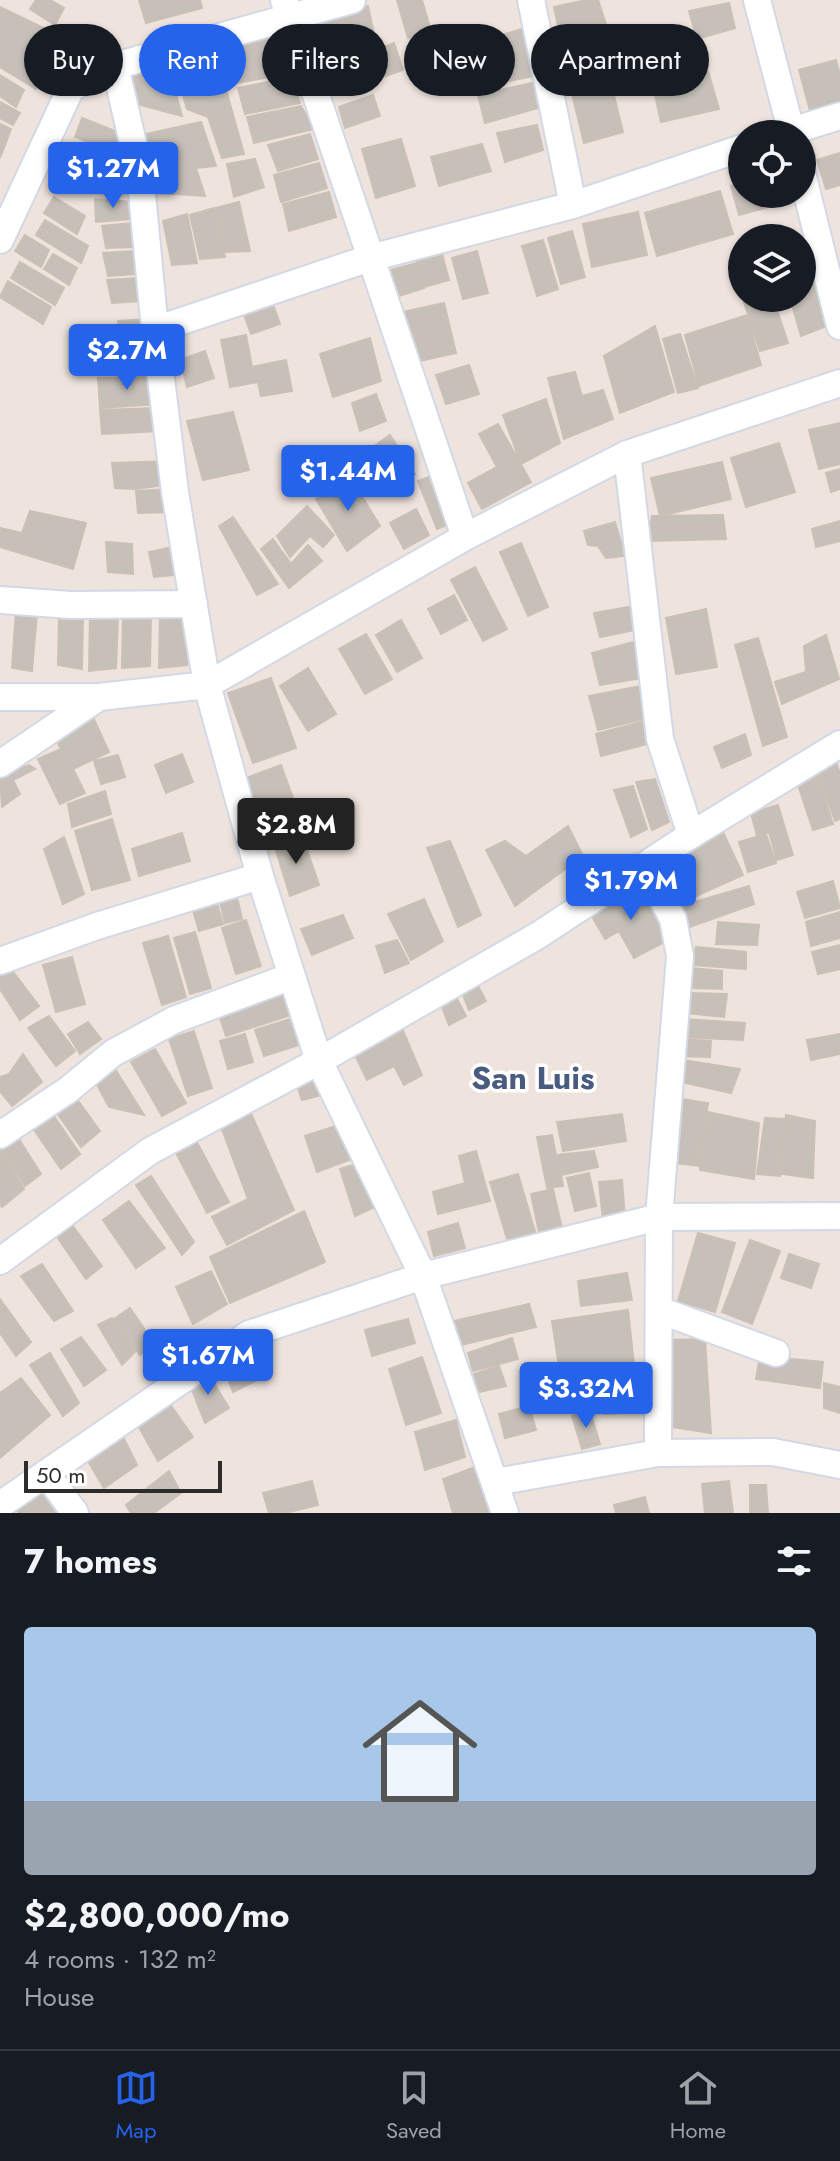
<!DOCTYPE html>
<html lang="en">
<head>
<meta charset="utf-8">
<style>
	:root { --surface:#171b24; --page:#242831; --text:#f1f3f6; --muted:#9ea1a6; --line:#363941; --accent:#2563eb }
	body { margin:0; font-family:Jost,sans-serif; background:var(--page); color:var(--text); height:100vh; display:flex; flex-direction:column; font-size:30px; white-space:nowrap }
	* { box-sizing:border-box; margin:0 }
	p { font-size:26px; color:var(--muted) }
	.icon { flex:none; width:44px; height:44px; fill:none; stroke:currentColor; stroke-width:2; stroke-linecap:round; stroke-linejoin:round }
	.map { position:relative; height:1513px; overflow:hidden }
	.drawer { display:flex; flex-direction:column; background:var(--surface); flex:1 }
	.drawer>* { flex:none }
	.guide { position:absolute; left:24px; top:24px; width:792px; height:72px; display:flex; gap:16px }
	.fabs { position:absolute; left:728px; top:120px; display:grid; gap:16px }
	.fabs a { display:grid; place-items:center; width:88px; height:88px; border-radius:50%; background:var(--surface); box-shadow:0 2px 6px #0004; font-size:40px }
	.scale { position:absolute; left:24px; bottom:20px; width:198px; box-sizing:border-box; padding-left:8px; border:4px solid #2c2c2c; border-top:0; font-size:22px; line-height:28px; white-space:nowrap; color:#2c2c2c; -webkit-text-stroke:6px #fff; paint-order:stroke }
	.price { position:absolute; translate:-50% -68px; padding:0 18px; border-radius:8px; background:var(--accent); color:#fff; font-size:26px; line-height:52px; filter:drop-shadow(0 2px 4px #0008) }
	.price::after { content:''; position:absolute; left:50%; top:48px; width:24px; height:18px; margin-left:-12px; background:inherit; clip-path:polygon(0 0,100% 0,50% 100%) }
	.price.current { background:#222; color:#fff }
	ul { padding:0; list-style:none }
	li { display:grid; align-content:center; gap:16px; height:424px; padding:0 24px }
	li span { display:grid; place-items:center; height:248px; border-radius:8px; color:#555 }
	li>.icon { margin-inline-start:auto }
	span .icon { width:144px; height:144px; fill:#fffc; stroke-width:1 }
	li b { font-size:34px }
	h2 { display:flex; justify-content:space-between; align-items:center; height:96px; padding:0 24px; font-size:34px }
	.tag { padding:0 28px; border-radius:36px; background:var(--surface); box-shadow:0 2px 6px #0004; font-size:28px; line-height:72px }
	.tag.current { background:var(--accent); color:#fff }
	.tabs { display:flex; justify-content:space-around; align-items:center; height:112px; border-top:2px solid var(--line); background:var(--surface); font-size:22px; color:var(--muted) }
	.tabs a { display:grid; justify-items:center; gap:4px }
	.tabs .current { color:var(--accent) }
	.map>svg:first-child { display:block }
	.building { fill:#c6c0b9; stroke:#cac0b7; stroke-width:2 }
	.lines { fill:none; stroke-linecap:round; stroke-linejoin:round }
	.minor-casing { stroke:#d2d9e5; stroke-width:30 }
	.minor { stroke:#fff; stroke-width:26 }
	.labels { text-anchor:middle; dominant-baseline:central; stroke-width:7; stroke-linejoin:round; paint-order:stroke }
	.neighbourhood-label { font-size:32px; font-weight:bold; fill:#495b7f; stroke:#fff }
</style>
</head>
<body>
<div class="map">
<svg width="840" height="1513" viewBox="0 0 840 1513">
	<rect width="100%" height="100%" fill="#eee4dd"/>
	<path class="building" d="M 36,0 L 50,0 L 64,8 L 55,25 L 30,9 Z
		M 139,0 L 200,0 L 202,8 L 146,23 Z
		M 397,0 L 422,0 L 431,31 L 408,38 Z
		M 586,0 L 598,0 L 613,45 L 564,54 L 554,7 Z
		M 729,3 L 735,28 L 697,39 L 689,11 Z
		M 368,6 L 374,34 L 360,57 L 333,67 L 317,16 Z
		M 0,7 L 56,34 L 36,89 L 0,67 Z
		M 522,29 L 534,76 L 499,83 L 488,39 Z
		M 276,31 L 290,73 L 228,85 L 216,43 Z
		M 394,43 L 403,70 L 380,78 L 372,51 Z
		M 215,50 L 244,154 L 222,158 L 208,117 L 187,109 L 180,85 L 174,59 Z
		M 167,59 L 182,116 L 137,104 L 127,70 Z
		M 836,60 L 840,75 L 840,115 L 813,122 L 799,70 Z
		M 708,71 L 719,109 L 661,122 L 653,86 Z
		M 0,75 L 24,90 L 16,107 L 0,96 Z
		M 291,77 L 300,103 L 245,114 L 238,88 Z
		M 532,83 L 538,108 L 485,123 L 478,95 Z
		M 611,83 L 623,132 L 584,143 L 572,94 Z
		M 373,95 L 380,116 L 345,128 L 339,107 Z
		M 0,102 L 20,113 L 13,125 L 0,118 Z
		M 301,106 L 314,129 L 254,143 L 247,117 Z
		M 82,118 L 128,136 L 120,155 L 75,137 Z
		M 201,122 L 216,166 L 196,168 L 205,196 L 158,193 L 146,134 Z
		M 0,124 L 11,129 L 0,158 Z
		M 537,125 L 543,150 L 505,162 L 497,133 Z
		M 310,134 L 318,159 L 278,171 L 268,145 Z
		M 401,139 L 415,186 L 376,198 L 362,149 Z
		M 72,144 L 115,156 L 107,194 L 62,180 Z
		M 482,144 L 491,171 L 439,186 L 431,157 Z
		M 840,153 L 840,185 L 826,189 L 817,160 Z
		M 255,159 L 264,187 L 234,197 L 227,164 Z
		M 319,163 L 327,188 L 281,202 L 274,175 Z
		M 742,183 L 742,194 L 781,194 L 783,203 L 739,215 L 731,186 Z
		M 720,191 L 733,234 L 657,256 L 645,213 Z
		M 329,192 L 336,217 L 289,231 L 283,204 Z
		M 54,197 L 85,216 L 77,234 L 44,213 Z
		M 95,199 L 132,202 L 132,219 L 96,222 Z
		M 239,202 L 250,251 L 225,252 L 216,208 Z
		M 214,208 L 225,257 L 200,259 L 190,215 Z
		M 638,212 L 647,255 L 592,267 L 583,224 Z
		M 187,214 L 197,263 L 172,265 L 163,221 Z
		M 45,220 L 88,246 L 81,263 L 36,235 Z
		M 132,223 L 136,247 L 106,248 L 102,226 Z
		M 572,231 L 585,277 L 561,284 L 548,238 Z
		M 25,235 L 49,250 L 41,267 L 15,251 Z
		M 543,240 L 558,289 L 537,296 L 522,246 Z
		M 134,251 L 138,274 L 108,276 L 103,253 Z
		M 477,251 L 488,293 L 463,299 L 452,258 Z
		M 53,254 L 77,268 L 69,285 L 44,269 Z
		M 442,254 L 449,280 L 424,287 L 417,262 Z
		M 20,262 L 64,288 L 55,305 L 11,278 Z
		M 417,263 L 424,288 L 399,296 L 391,270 Z
		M 815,265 L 832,324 L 801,336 L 790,298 L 802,298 L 802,267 Z
		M 138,278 L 142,301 L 112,303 L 107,280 Z
		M 8,281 L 51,307 L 43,324 L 0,297 Z
		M 754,298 L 773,298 L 788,343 L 760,351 L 744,302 Z
		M 271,299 L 280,324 L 251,334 L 242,309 Z
		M 444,303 L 456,353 L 415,362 L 403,312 Z
		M 747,315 L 761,365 L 699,386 L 685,335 Z
		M 149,319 L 153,342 L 122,344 L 118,321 Z
		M 655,326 L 674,392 L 620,413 L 604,356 Z
		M 680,334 L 698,388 L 678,393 L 663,339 Z
		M 246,335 L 252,367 L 286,360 L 292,391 L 261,396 L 258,382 L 230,387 L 221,340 Z
		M 370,338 L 381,381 L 333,397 L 320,354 Z
		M 205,351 L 214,378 L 187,387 L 180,360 Z
		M 469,365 L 479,394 L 446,404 L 436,375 Z
		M 575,372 L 582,396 L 603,390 L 613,419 L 564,439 L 548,378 Z
		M 153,377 L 159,404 L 100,408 L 98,378 Z
		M 376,394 L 386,421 L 360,431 L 352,403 Z
		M 546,399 L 560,443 L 521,464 L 503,415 Z
		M 156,408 L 160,431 L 102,434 L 100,410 Z
		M 233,412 L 249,470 L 203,480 L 187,421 Z
		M 840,423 L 840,464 L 819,469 L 809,430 Z
		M 498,424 L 531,482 L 482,509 L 468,483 L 497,467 L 479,434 Z
		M 390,435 L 415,474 L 386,492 L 363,454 Z
		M 779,443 L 795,492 L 746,507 L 731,458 Z
		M 169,461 L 173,484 L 135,489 L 115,488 L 112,463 Z
		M 722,462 L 731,499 L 660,516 L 651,478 Z
		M 840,469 L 840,489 L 831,492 L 826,473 Z
		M 439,473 L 457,521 L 437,529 L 418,481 Z
		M 350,477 L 380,526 L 347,551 L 316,499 Z
		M 171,489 L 176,512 L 138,513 L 136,491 Z
		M 307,506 L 334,535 L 323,547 L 310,536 L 290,557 L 277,536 Z
		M 416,509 L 429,535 L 404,549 L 390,523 Z
		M 30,511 L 86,523 L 73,569 L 0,547 L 0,528 L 22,533 Z
		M 723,515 L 726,539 L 648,541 L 652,516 Z
		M 233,517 L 278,584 L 257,595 L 219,526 Z
		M 840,521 L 840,541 L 816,547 L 812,529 Z
		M 615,522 L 625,556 L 606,558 L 598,546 L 588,545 L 584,531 Z
		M 273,539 L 291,564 L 308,545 L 322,561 L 289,588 L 261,549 Z
		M 106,542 L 132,544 L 133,574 L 108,572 Z
		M 521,543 L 548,607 L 528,616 L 500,552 Z
		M 178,546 L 182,574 L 154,577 L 149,552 Z
		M 475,567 L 507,629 L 483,641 L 451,580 Z
		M 454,595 L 467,620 L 441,634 L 428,609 Z
		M 629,607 L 635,630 L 600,637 L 594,613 Z
		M 706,609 L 717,667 L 676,674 L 666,618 Z
		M 16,610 L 37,613 L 32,671 L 12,668 Z
		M 160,610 L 188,614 L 187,665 L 159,668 Z
		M 123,611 L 151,615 L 150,666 L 122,668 Z
		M 59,613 L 83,618 L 82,669 L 58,665 Z
		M 90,613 L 118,618 L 116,668 L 89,671 Z
		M 401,620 L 422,658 L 397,672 L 376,635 Z
		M 366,634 L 392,679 L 365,694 L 339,649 Z
		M 826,635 L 839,679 L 782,704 L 775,682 L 806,672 L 804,646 Z
		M 758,638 L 787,737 L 763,746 L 735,645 Z
		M 641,640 L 648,677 L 600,685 L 592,653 Z
		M 308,668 L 336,714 L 308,731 L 280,686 Z
		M 271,678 L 296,748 L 253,763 L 228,693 Z
		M 641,686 L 648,718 L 598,730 L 589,696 Z
		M 91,713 L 109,752 L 73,769 L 85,793 L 60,804 L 38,759 L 61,749 L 52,731 Z
		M 645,721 L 651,743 L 601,756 L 596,734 Z
		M 745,734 L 751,755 L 722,768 L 714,747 Z
		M 182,754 L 193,782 L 166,793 L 155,765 Z
		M 118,755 L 125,777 L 101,784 L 94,761 Z
		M 835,760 L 840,773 L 840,819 L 835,821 L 815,767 Z
		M 29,765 L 35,769 L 13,780 L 20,794 L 2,807 L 0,776 Z
		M 281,765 L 293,798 L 250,813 L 238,781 Z
		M 816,773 L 833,824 L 813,830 L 796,779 Z
		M 655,779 L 669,822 L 652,830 L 636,782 Z
		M 633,786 L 647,829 L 631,837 L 614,790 Z
		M 105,791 L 111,814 L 72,827 L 68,804 Z
		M 778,805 L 793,855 L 777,860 L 769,832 L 757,836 L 751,813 Z
		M 112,819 L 130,880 L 92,890 L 75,831 Z
		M 568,826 L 583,856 L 515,906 L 486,850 L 505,841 L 526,856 Z
		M 722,830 L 743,875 L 683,902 L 662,857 Z
		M 182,833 L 190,861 L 139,876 L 132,849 Z
		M 766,834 L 776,863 L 748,872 L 739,842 Z
		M 64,837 L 84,894 L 63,904 L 44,849 Z
		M 303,838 L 319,885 L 290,896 L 274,844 Z
		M 450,841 L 481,915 L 458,927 L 427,848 Z
		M 833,881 L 840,908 L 805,918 L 797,892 Z
		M 638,886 L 668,940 L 634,958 L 619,931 L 605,939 L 590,913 Z
		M 749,886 L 754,904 L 687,928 L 681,906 Z
		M 237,897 L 242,919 L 225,923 L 220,902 Z
		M 424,899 L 443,941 L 411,960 L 388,914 Z
		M 216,900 L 223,924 L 199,931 L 192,907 Z
		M 840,912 L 840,938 L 811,946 L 806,922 Z
		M 343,915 L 353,938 L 312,955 L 301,929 Z
		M 246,920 L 261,966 L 236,974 L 222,928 Z
		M 718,922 L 759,925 L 757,945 L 716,944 Z
		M 195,932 L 211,988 L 190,994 L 174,938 Z
		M 168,936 L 186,997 L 162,1005 L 143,943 Z
		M 397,940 L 409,963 L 385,973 L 376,946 Z
		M 840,945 L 840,969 L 818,974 L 812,952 Z
		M 696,947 L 746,952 L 746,969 L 693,965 Z
		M 72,957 L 85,1004 L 56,1012 L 43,965 Z
		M 691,968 L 722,971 L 722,989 L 691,988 Z
		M 11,969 L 39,1006 L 20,1020 L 0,989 L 0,977 Z
		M 476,982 L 486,1001 L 469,1010 L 462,992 Z
		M 286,987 L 294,1014 L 226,1036 L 217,1009 Z
		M 689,993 L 727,994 L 724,1017 L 687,1013 Z
		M 456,997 L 466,1016 L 449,1025 L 442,1007 Z
		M 49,1016 L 75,1051 L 56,1066 L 28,1028 Z
		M 300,1016 L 308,1042 L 264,1056 L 255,1030 Z
		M 684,1019 L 745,1023 L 743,1040 L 681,1037 Z
		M 88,1022 L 101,1039 L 80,1054 L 68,1034 Z
		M 194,1031 L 212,1088 L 188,1096 L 169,1039 Z
		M 403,1031 L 422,1075 L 404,1085 L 394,1066 L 367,1080 L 356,1057 Z
		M 245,1034 L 253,1062 L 228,1069 L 220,1041 Z
		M 840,1034 L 840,1054 L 811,1060 L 807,1040 Z
		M 680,1039 L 711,1041 L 710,1057 L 677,1056 Z
		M 155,1049 L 186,1103 L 162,1116 L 131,1062 Z
		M 23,1054 L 42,1082 L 12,1106 L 0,1091 L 0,1077 L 9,1074 Z
		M 683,1060 L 740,1069 L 731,1093 L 681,1082 Z
		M 319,1067 L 329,1093 L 302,1100 L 294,1076 Z
		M 115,1069 L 144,1115 L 109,1107 L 95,1081 Z
		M 71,1091 L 100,1131 L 81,1147 L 50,1103 Z
		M 675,1098 L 708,1103 L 699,1166 L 665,1162 Z
		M 49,1109 L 80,1154 L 61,1169 L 28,1121 Z
		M 249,1109 L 294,1210 L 227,1245 L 212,1217 L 248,1199 L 220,1124 Z
		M 708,1112 L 759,1123 L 754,1179 L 700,1170 Z
		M 622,1114 L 626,1141 L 563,1151 L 557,1122 Z
		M 786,1115 L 815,1121 L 813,1178 L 782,1174 Z
		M 765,1118 L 785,1119 L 780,1176 L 757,1174 Z
		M 339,1125 L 352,1159 L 317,1172 L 305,1136 Z
		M 15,1133 L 41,1174 L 25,1186 L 0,1147 Z
		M 193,1135 L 229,1202 L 207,1213 L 173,1147 Z
		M 552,1135 L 556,1155 L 594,1151 L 598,1167 L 561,1175 L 563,1186 L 547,1188 L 537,1137 Z
		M 0,1150 L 24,1189 L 2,1207 L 0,1204 Z
		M 476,1151 L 490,1201 L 438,1214 L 433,1192 L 465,1183 L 459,1156 Z
		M 363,1162 L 377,1206 L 355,1216 L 340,1169 Z
		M 589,1173 L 596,1206 L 575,1211 L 567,1178 Z
		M 518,1174 L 536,1235 L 508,1242 L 490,1182 Z
		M 151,1176 L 194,1242 L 182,1255 L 136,1185 Z
		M 622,1180 L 625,1218 L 603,1220 L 599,1182 Z
		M 553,1189 L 564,1237 L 541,1242 L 531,1194 Z
		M 129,1201 L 165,1248 L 136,1268 L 103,1220 Z
		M 304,1211 L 325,1262 L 230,1303 L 210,1257 Z
		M 458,1223 L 465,1248 L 434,1256 L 428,1232 Z
		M 73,1226 L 102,1266 L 86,1279 L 55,1234 Z
		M 698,1233 L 735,1243 L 715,1312 L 678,1301 Z
		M 750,1240 L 780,1251 L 752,1324 L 722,1312 Z
		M 789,1254 L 819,1264 L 811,1288 L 781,1278 Z
		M 42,1264 L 73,1311 L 54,1321 L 21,1276 Z
		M 211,1271 L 227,1304 L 193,1324 L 176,1287 Z
		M 627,1273 L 632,1300 L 581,1306 L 578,1281 Z
		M 0,1299 L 31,1342 L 16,1356 L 0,1333 Z
		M 529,1304 L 536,1327 L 461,1345 L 454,1321 Z
		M 130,1308 L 154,1343 L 140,1355 L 114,1319 Z
		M 628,1310 L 634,1364 L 559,1367 L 552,1321 Z
		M 112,1318 L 135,1352 L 122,1365 L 98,1325 Z
		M 408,1319 L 415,1343 L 372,1356 L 365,1330 Z
		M 81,1337 L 106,1370 L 84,1386 L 61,1349 Z
		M 512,1338 L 518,1359 L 473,1371 L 468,1353 Z
		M 705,1339 L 711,1433 L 671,1427 L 666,1340 Z
		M 50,1353 L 79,1403 L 63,1416 L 30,1365 Z
		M 246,1355 L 259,1379 L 233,1392 L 222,1363 Z
		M 760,1356 L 823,1362 L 820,1388 L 756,1379 Z
		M 422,1357 L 441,1413 L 406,1425 L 389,1369 Z
		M 499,1366 L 506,1386 L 479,1392 L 474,1374 Z
		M 206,1370 L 229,1408 L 205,1423 L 189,1382 Z
		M 598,1371 L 635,1372 L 640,1412 L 604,1414 Z
		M 21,1378 L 50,1415 L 0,1458 L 0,1393 Z
		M 824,1383 L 840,1387 L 840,1413 L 824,1408 Z
		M 167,1400 L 193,1437 L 158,1461 L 135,1420 Z
		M 529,1406 L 536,1430 L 505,1438 L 499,1414 Z
		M 590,1411 L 600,1444 L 582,1449 L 572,1416 Z
		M 456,1420 L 465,1457 L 425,1470 L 415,1432 Z
		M 117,1425 L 137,1465 L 104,1488 L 82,1451 Z
		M 475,1467 L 490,1513 L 453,1513 L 443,1479 Z
		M 169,1471 L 181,1493 L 154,1513 L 131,1513 L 126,1505 Z
		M 312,1481 L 318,1505 L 285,1513 L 269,1513 L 263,1493 Z
		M 729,1481 L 733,1513 L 705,1513 L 702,1484 Z
		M 750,1485 L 766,1485 L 768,1513 L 750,1513 Z
		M 38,1489 L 55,1513 L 19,1513 L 15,1507 Z
		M 645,1497 L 649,1513 L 616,1513 L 614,1505 Z"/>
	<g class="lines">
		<g class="minor-casing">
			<path id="minor" d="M 284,0 L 465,537
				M 531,0 L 573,205
				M 757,0 L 792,134
				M 115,66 L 352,0
				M 782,134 L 840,116
				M 802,173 L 840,326
				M 0,240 L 71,88 L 115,66 L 140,173 L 155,330 L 175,492 L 207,685 L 260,876 L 319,1061 L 423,1276 L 505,1513
				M 155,330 L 370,258 L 573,205 L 742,148
				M 627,454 L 660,739 L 691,835
				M 0,600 L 71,605 L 194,604
				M 0,697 L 99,697 L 207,685 L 465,537 L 627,454 L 840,383
				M 0,764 L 99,697
				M 645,866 L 673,919 L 680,956 L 659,1217 L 658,1453
				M 0,961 L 97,926 L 260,876
				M 0,1135 L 68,1090 L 113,1053 L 174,1020 L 292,976
				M 0,1261 L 150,1151 L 319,1061 L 537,936 L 691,835 L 840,744
				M 659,1310 L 776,1353
				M 46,1473 L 75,1513
				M 496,1482 L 658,1453 L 773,1452 L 840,1465
				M 0,1505 L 249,1334 L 423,1276 L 659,1217 L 840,1216"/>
		</g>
		<use href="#minor" class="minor"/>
	</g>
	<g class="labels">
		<g class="neighbourhood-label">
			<text x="533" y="1078">San Luis</text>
		</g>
	</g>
</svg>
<div class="fabs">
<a><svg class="icon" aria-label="locate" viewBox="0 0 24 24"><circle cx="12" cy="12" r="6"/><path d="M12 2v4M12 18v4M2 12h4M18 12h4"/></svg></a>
<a><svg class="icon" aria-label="layers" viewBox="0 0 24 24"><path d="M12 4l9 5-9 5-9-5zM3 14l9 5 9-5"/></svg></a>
</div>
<div class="scale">50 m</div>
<b class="price" style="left:113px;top:210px">$1.27M</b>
<b class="price" style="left:127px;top:392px">$2.7M</b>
<b class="price" style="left:348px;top:513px">$1.44M</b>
<b class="price current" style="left:296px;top:866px">$2.8M</b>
<b class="price" style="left:631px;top:922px">$1.79M</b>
<b class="price" style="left:208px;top:1397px">$1.67M</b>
<b class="price" style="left:586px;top:1430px">$3.32M</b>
<div class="guide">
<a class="tag">Buy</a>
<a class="tag current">Rent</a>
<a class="tag">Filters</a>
<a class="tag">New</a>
<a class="tag">Apartment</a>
</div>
</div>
<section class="drawer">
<h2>7 homes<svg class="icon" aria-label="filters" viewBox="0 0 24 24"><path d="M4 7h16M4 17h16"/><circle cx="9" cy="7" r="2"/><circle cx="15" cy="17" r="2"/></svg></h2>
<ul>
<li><span style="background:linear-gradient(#a9c7e8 70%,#9aa5b1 0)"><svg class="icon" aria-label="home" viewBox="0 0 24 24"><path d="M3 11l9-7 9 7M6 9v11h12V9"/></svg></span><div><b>$2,800,000/mo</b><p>4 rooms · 132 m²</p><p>House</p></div></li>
</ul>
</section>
<nav class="tabs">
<a class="current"><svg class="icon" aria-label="map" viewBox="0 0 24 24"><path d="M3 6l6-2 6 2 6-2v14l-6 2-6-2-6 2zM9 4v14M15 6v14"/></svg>Map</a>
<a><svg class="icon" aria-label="saved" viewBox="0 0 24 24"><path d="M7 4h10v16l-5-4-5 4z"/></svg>Saved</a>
<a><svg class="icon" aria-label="home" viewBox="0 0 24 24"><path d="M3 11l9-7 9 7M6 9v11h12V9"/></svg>Home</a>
</nav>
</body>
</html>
